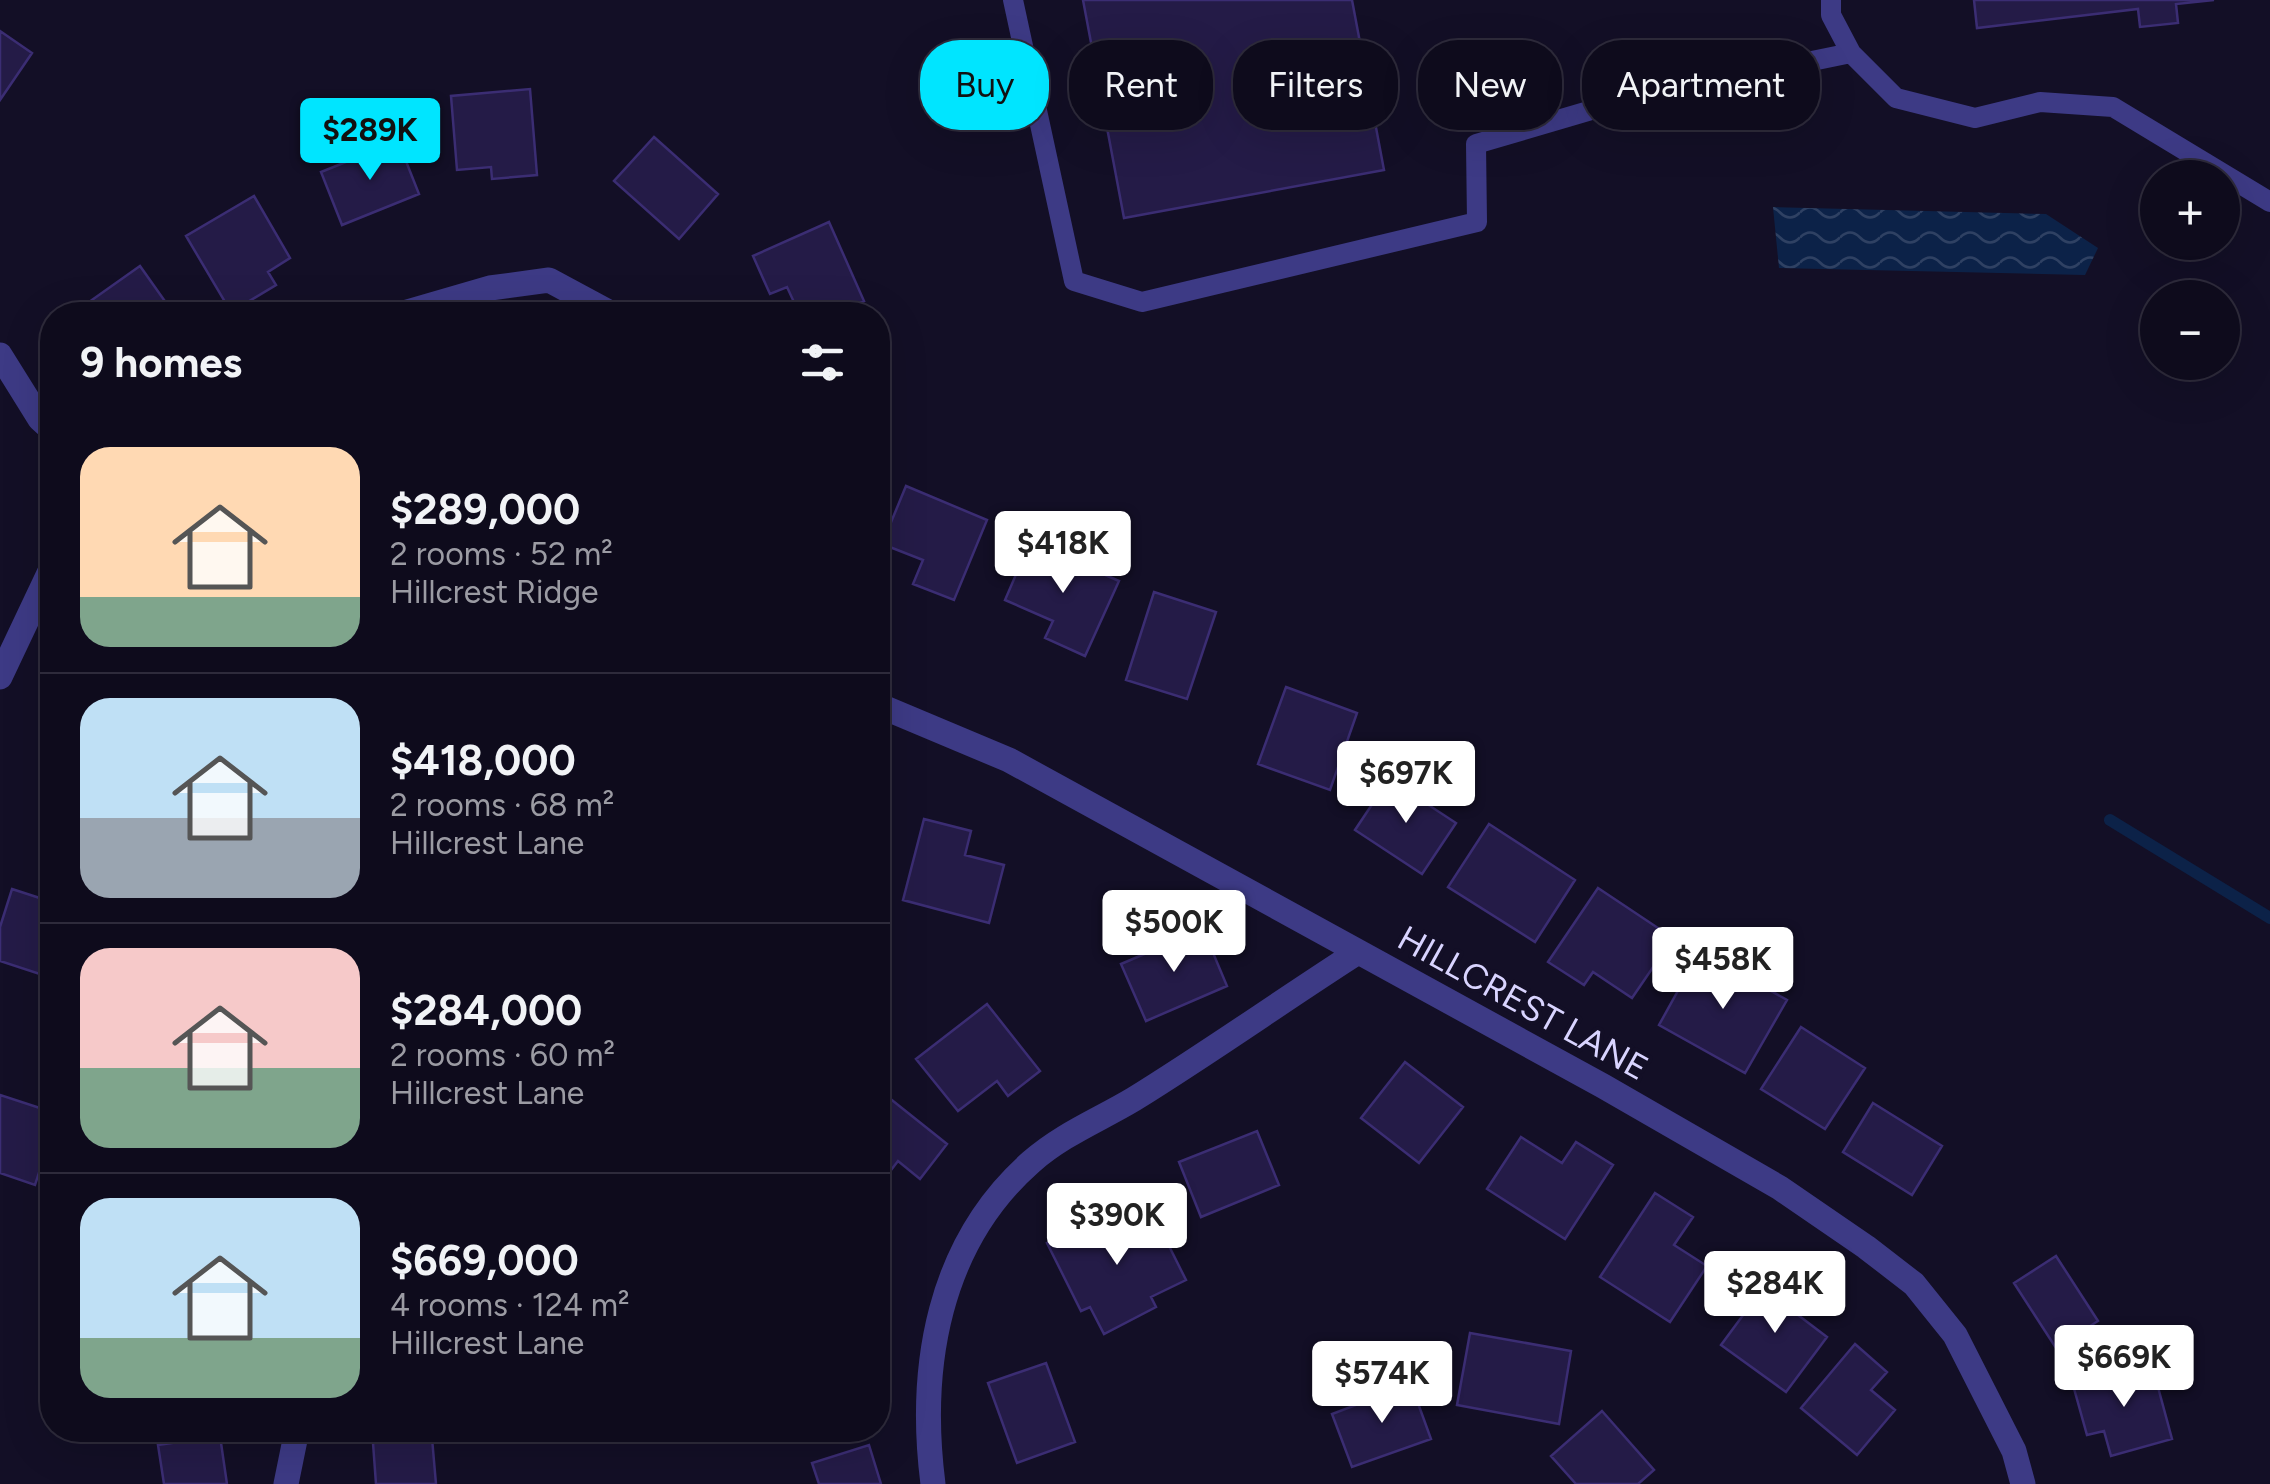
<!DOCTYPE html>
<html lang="en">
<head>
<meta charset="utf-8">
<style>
	:root { --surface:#0e0b1c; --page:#171425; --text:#f1f3f6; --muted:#9b9ba3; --line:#2e2b3b; --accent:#00e5ff }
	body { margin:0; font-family:Figtree,sans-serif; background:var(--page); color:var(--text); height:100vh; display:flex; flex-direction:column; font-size:38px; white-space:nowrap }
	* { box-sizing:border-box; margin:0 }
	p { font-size:32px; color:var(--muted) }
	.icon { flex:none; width:55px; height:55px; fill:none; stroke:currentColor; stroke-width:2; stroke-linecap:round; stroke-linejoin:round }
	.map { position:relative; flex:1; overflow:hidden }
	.panel { position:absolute; left:40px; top:302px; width:850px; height:1140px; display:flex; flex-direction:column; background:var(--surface); border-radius:40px; box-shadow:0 10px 40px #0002,0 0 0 2px var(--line) }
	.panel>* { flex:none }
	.guide { position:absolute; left:920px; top:40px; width:950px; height:90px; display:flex; gap:20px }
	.buttons { position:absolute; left:2140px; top:160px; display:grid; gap:20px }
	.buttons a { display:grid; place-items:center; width:100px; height:100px; border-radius:50%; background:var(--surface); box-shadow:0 10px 40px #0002,0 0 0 2px var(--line); font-size:50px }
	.price { position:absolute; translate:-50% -85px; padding:0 22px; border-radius:10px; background:#fff; color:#222; font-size:32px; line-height:65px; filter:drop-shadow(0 2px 5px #0008) }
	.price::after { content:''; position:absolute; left:50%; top:60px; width:30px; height:22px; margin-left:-15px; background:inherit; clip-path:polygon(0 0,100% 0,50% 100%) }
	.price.on { background:var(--accent); color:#111 }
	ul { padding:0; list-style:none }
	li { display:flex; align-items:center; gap:30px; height:250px; padding:0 40px }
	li+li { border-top:2px solid var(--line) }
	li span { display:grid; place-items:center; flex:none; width:280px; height:200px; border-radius:30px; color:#555 }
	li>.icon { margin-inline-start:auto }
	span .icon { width:120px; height:120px; fill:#fffc; stroke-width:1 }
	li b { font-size:42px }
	h2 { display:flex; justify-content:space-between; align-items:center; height:120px; padding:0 40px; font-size:42px }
	.pill { padding:0 35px; border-radius:40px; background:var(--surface); box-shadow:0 10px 40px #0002,0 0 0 2px var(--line); font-size:35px; line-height:90px }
	.pill.on { background:var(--accent); color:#111 }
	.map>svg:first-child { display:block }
	.water { fill:url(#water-waves) }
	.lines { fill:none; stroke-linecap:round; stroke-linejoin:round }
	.stream { stroke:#0c2248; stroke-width:12 }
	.building { fill:#241b47; stroke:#3b2d73; stroke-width:2.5 }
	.lane { stroke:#3d3a85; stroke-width:20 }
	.street { stroke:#3d3a85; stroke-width:25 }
	.labels { text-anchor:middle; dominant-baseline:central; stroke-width:8; stroke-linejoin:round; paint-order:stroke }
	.street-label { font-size:35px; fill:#d9d4ff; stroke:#130f26 }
</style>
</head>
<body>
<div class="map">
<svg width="2270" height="1484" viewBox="0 0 2270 1484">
	<defs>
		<pattern id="water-waves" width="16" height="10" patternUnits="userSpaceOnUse" patternTransform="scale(2.5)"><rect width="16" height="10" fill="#0c2248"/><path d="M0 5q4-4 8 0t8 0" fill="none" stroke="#2f4163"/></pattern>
	</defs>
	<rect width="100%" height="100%" fill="#130f26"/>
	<path class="water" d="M 1773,207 L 2046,214 L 2098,248 L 2085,275 L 1779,268 Z"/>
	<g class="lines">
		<path class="stream" d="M 2110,820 L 2270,918"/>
	</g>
	<path class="building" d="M 1083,0 L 1352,0 L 1384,170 L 1124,218 Z
		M 1974,0 L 2214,0 L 2176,4 L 2178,23 L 2140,27 L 2138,9 L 1977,28 Z
		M 0,31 L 32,53 L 0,100 Z
		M 530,89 L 537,175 L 492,179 L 491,167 L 457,170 L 451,96 Z
		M 654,137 L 718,194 L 679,239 L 614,181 Z
		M 398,141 L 419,194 L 342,225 L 321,172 Z
		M 254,196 L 290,258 L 268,272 L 276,285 L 231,312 L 186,236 Z
		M 829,222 L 864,301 L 832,315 L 800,315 L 787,287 L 770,294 L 753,256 Z
		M 140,266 L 174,314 L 88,315 L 82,307 Z
		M 906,486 L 987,520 L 954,600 L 913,584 L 923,560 L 882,544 Z
		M 1030,542 L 1119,581 L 1085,656 L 1045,638 L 1053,621 L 1005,600 Z
		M 1154,592 L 1216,612 L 1187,699 L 1126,680 Z
		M 1286,687 L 1357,713 L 1330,790 L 1258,764 Z
		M 1389,779 L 1456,823 L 1422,874 L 1355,830 Z
		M 924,819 L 971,831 L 965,855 L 1004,865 L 989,923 L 903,900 Z
		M 1489,824 L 1575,880 L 1535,942 L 1448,887 Z
		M 1598,888 L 1673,938 L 1632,998 L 1593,972 L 1584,985 L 1548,962 Z
		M 12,889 L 52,902 L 52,978 L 0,961 L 0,927 Z
		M 1203,929 L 1227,986 L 1146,1021 L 1121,964 Z
		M 1700,951 L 1787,1000 L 1745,1073 L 1659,1025 Z
		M 987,1004 L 1040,1071 L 1008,1096 L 997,1081 L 958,1111 L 916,1059 Z
		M 1801,1027 L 1865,1068 L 1825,1129 L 1761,1089 Z
		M 1405,1062 L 1463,1107 L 1419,1163 L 1361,1118 Z
		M 878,1089 L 947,1144 L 920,1179 L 898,1161 L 878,1187 Z
		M 0,1095 L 52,1112 L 52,1133 L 35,1185 L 0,1173 Z
		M 1873,1103 L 1942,1146 L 1912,1195 L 1843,1152 Z
		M 1257,1131 L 1279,1185 L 1201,1217 L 1179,1162 Z
		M 1521,1137 L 1562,1163 L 1576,1142 L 1613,1165 L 1565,1239 L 1487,1189 Z
		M 1655,1193 L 1693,1217 L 1674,1245 L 1707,1266 L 1670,1322 L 1600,1277 Z
		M 1150,1208 L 1186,1280 L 1151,1297 L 1156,1307 L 1104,1334 L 1090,1307 L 1081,1311 L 1047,1243 L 1093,1220 L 1099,1232 Z
		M 2056,1256 L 2098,1321 L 2056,1348 L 2014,1283 Z
		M 1772,1276 L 1808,1303 L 1798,1315 L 1827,1337 L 1786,1392 L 1721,1345 Z
		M 1470,1333 L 1571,1351 L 1559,1424 L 1457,1405 Z
		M 1855,1344 L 1887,1372 L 1871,1390 L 1895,1410 L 1857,1455 L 1801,1408 Z
		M 1046,1363 L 1075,1442 L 1017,1463 L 988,1383 Z
		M 2152,1365 L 2172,1439 L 2111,1456 L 2104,1431 L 2087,1435 L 2073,1385 Z
		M 1411,1384 L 1431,1439 L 1352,1467 L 1332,1414 Z
		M 1602,1411 L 1654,1470 L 1638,1484 L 1576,1484 L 1551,1456 Z
		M 220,1436 L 227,1484 L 164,1484 L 158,1445 Z
		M 432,1438 L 436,1484 L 376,1484 L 373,1443 Z
		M 869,1445 L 881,1484 L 819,1484 L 812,1463 Z"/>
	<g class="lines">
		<path class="lane" d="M 1013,0 L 1074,281 L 1142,302 L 1477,222 L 1476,144 L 1636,97 L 1851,53
			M 1831,0 L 1831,15 L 1851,53 L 1896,98 L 1975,118 L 2040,102 L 2113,107 L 2270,202"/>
		<path class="street" d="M 397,315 L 490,288 L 549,280 L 614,315
			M 0,355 L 40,419 L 52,430
			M 0,677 L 52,567
			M 878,705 L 1009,760 L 1603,1086 L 1780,1188 L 1866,1247 L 1914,1284 L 1955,1335 L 2014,1451 L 2023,1484
			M 286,1484 L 297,1430
			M 933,1484 C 918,1367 938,1244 1031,1162 C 1063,1134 1099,1120 1134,1099 C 1210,1052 1283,1000 1358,952"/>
	</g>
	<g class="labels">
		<g class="street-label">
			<text transform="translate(1523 1003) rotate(29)">HILLCREST LANE</text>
		</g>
	</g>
</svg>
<div class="buttons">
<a>+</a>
<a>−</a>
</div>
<b class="price on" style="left:370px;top:183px">$289K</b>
<b class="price" style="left:1063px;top:596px">$418K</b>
<b class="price" style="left:1406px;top:826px">$697K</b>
<b class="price" style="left:1174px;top:975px">$500K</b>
<b class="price" style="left:1723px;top:1012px">$458K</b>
<b class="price" style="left:1117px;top:1268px">$390K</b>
<b class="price" style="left:1775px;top:1336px">$284K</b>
<b class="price" style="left:2124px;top:1410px">$669K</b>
<b class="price" style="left:1382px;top:1426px">$574K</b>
<div class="guide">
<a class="pill on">Buy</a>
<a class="pill">Rent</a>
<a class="pill">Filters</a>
<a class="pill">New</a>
<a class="pill">Apartment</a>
</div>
<section class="panel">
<h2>9 homes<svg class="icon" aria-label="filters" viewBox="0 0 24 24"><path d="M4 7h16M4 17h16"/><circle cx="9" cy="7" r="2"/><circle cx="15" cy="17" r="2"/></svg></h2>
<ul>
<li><span style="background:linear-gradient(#ffd9b3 75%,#7fa58c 0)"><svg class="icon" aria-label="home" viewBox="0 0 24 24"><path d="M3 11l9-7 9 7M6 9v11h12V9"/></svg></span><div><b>$289,000</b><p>2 rooms · 52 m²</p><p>Hillcrest Ridge</p></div></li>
<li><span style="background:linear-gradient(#bfe0f5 60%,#9aa5b1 0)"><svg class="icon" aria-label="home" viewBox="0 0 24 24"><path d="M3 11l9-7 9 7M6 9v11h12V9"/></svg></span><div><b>$418,000</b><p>2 rooms · 68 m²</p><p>Hillcrest Lane</p></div></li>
<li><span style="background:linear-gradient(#f6c9c9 60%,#7fa58c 0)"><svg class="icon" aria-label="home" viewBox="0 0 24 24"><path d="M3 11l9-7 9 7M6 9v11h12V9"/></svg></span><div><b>$284,000</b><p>2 rooms · 60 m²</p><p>Hillcrest Lane</p></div></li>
<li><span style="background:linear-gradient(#bfe0f5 70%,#7fa58c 0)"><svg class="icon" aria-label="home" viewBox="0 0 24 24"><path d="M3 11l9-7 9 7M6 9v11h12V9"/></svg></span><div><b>$669,000</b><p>4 rooms · 124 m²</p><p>Hillcrest Lane</p></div></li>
</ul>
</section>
</div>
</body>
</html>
